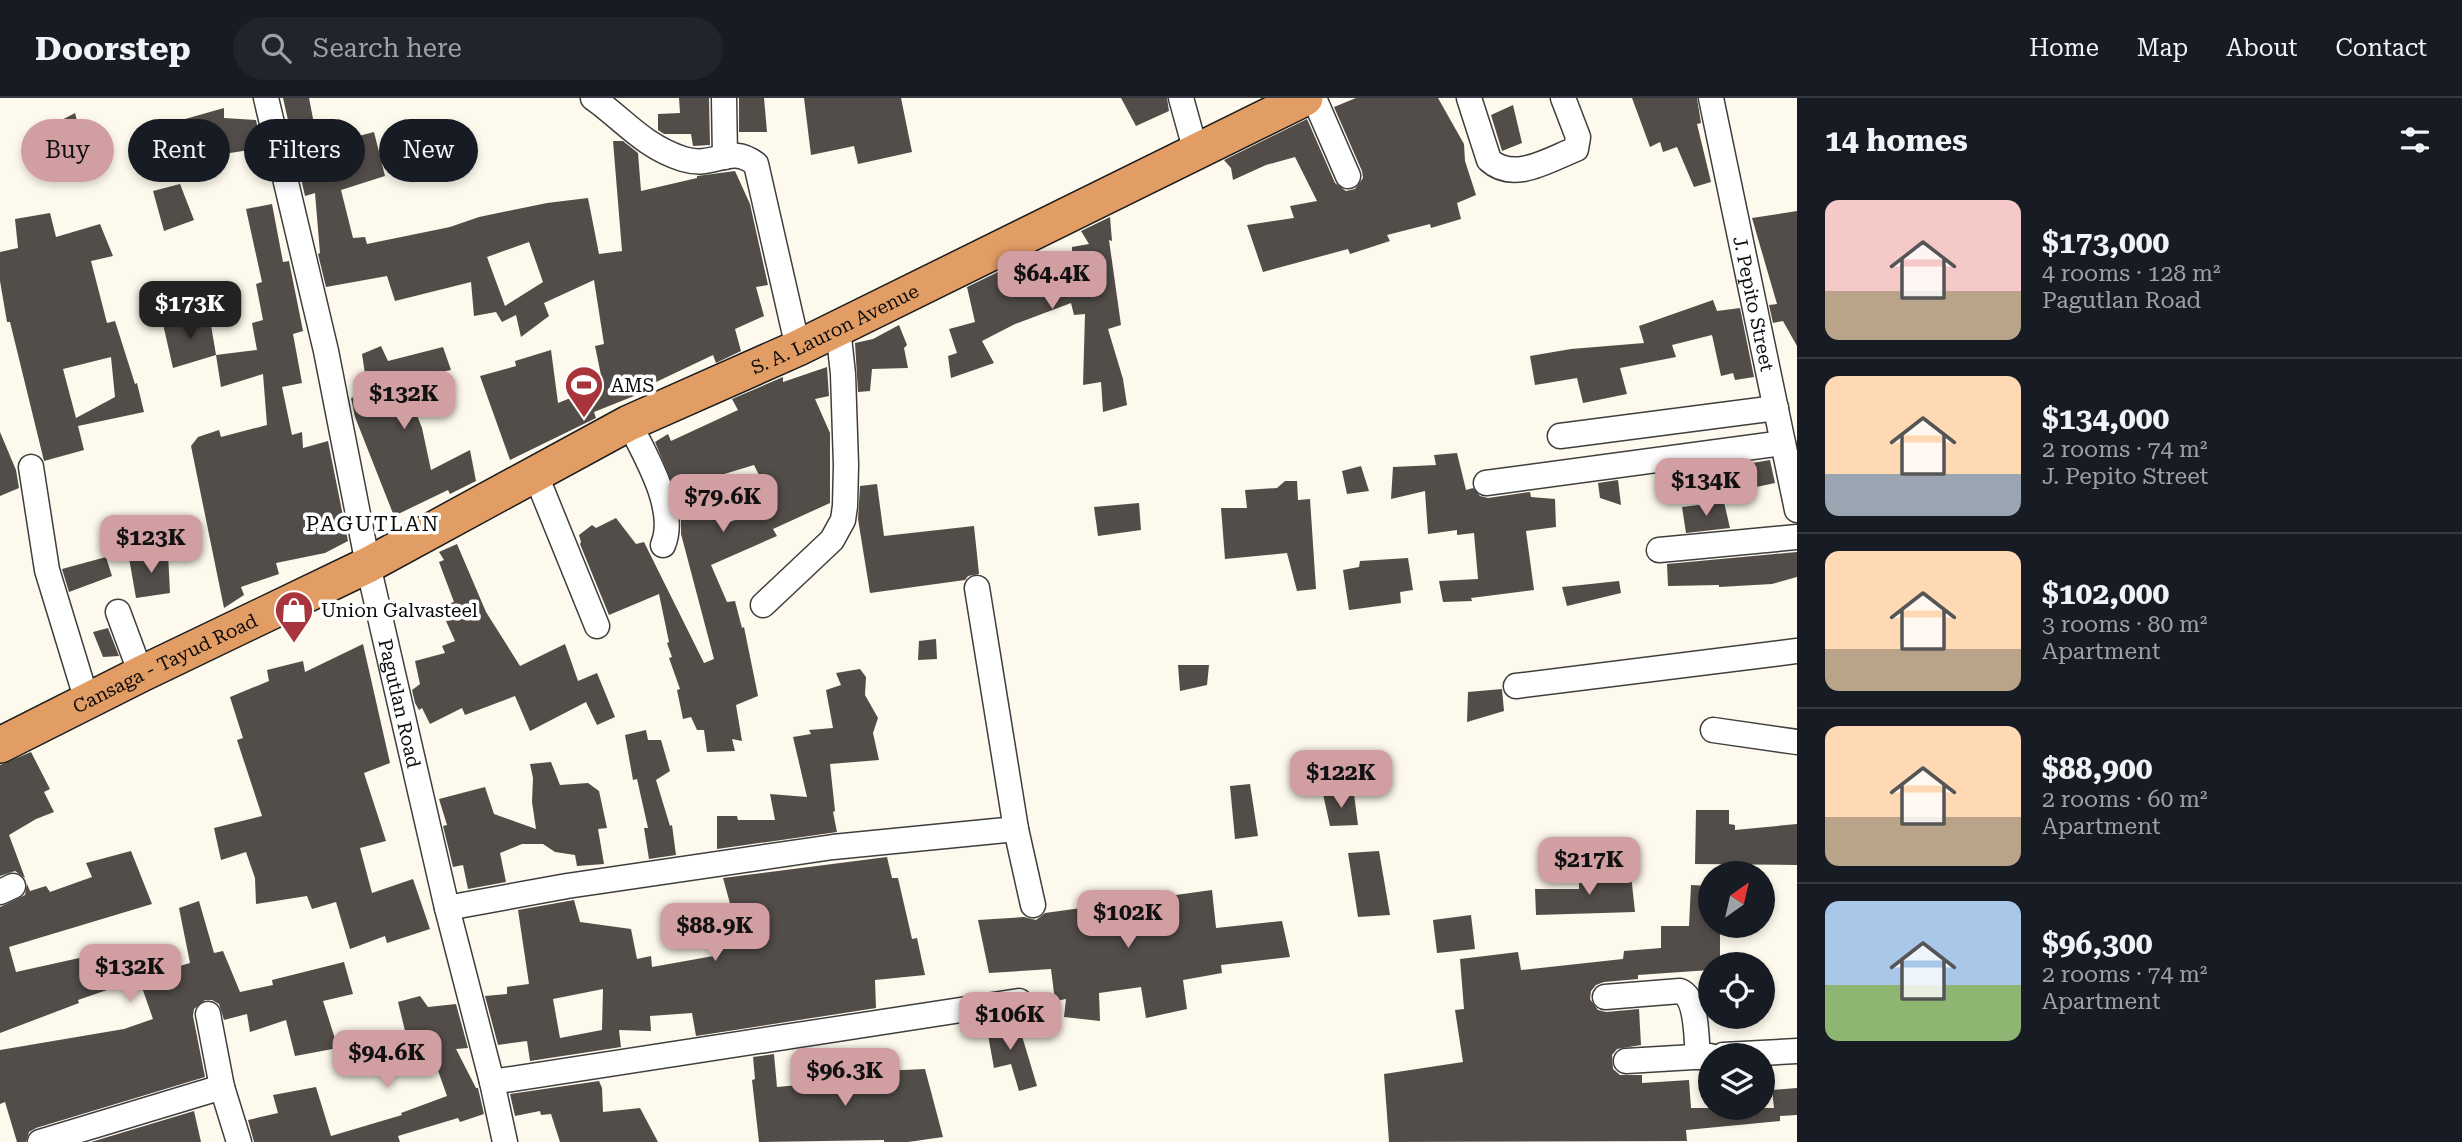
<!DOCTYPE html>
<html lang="en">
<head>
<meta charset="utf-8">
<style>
	:root { --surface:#171b24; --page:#20242c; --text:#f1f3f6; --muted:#9ea1a6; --line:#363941; --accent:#d19ea2 }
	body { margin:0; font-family:"Roboto Serif",serif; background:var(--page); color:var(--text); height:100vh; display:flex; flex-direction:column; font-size:26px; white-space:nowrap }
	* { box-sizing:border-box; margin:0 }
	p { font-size:23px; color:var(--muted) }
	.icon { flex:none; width:38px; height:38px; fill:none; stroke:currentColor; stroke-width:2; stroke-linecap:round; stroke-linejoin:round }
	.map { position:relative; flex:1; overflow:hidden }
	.sheet { display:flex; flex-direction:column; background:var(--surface); width:665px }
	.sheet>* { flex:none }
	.banner { position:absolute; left:21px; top:21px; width:665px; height:63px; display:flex; gap:14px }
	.needle { width:46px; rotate:34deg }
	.fabs { position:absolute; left:1698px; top:763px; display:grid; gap:14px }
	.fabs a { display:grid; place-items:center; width:77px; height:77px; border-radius:50%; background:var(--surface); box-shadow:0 4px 10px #0003; font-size:35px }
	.price { position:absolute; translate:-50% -60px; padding:0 16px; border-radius:14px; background:var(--accent); color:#111; font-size:23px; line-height:46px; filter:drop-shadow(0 2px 4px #0008) }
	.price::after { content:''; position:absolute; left:50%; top:42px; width:21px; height:16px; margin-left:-10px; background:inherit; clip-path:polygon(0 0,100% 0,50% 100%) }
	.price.on { background:#222; color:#fff }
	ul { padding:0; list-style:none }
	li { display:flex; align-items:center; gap:21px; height:175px; padding:0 28px }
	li+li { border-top:2px solid var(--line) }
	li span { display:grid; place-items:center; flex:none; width:196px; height:140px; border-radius:14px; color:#555 }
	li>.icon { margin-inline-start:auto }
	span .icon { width:84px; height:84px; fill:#fffc; stroke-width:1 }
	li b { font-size:30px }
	h2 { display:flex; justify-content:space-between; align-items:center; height:84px; padding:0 28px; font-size:30px }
	.chip { padding:0 24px; border-radius:32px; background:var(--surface); box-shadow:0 4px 10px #0003; font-size:24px; line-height:63px }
	.chip.on { background:var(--accent); color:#111 }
	header { display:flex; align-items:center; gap:42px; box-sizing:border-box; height:98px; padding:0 35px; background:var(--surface); border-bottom:2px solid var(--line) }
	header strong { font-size:33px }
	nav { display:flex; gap:38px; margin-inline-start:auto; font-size:24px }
	.search { width:490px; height:63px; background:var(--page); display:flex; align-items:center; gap:18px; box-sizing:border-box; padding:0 24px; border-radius:38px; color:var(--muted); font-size:26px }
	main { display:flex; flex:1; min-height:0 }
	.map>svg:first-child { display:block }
	.building { fill:#524d49; fill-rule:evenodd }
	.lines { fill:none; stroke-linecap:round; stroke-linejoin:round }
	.minor-casing { stroke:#3e3e3e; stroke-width:27 }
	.highway-casing { stroke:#1c1c1c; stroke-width:38 }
	.minor { stroke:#fff; stroke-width:24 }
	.highway { stroke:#e29d65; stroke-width:35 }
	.labels { text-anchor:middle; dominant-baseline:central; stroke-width:7; stroke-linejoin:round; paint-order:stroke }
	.street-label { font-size:19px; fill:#0b0b0b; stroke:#fff }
	.poi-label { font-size:19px; fill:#0b0b0b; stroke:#fff; text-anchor:start }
	.neighbourhood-label { font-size:21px; letter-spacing:2px; fill:#0b0b0b; stroke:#fff }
</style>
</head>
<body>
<header>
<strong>Doorstep</strong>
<div class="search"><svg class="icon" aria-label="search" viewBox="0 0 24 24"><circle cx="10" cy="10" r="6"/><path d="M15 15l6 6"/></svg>Search here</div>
<nav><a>Home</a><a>Map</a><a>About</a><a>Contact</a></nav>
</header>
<main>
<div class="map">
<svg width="1797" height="1044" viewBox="0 0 1797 1044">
	<rect width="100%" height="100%" fill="#fdf9ec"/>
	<path class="building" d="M 283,0 L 309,0 L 317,41 L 334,37 L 336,44 L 374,34 L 385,78 L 341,92 L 353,140 L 365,139 L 367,146 L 450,129 L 479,119 L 547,105 L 588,100 L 599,156 L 622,153 L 613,43 L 623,43 L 638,55 L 641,93 L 697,80 L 697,78 L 735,73 L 750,106 L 768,187 L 756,189 L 764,218 L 735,231 L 741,253 L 716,265 L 713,257 L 633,295 L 634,298 L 594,314 L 596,320 L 510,362 L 480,278 L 516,268 L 515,263 L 551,252 L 558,305 L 603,287 L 595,248 L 604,246 L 594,182 L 544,205 L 549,218 L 521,239 L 516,217 L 502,224 L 496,214 L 474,218 L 471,184 L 395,203 L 387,178 L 326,189 L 318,156 L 320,155 L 315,95 L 305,98 ZM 529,144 L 543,184 L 505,208 L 487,159 Z
		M 679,0 L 709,0 L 710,47 L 693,48 L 691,36 L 664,36 L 658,32 L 658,16 L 680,15 Z
		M 739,0 L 764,0 L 767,34 L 739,34 Z
		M 804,0 L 901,0 L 912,54 L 858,66 L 854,48 L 811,57 Z
		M 1121,0 L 1167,0 L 1169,13 L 1136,28 Z
		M 1356,0 L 1438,0 L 1464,46 L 1465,63 L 1476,97 L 1457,105 L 1461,121 L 1431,130 L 1430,126 L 1387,137 L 1390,143 L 1350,156 L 1348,151 L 1263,174 L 1247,127 L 1294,120 L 1290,108 L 1317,103 L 1295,59 L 1266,67 L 1233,82 L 1231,70 L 1224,62 L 1307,21 L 1335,85 L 1346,93 L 1355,91 L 1363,80 L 1362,73 L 1334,9 Z
		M 1632,0 L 1697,0 L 1701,25 L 1697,26 L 1711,84 L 1694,89 L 1677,49 L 1663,54 L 1660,44 L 1650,49 Z
		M 1513,7 L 1522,45 L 1502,53 L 1491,17 Z
		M 224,10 L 224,20 L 256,22 L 262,50 L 230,55 L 228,47 L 177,65 L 171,25 Z
		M 75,15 L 85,54 L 48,68 L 35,36 Z
		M 180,86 L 194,122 L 164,133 L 153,93 Z
		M 272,106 L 283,164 L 289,163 L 303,233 L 293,236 L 302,285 L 282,289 L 292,337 L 302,334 L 303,350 L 328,343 L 348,443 L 325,455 L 276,465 L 279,476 L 241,489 L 244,497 L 224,510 L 191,348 L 198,339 L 219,332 L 221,339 L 267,327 L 263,276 L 221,289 L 216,257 L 257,252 L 252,225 L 263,222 L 256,186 L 262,184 L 246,111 Z
		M 1797,113 L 1797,248 L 1783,223 L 1773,225 L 1769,207 L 1777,206 L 1752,120 Z
		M 50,115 L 56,139 L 100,126 L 113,158 L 91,163 L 107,225 L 115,223 L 135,286 L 137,285 L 144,314 L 78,328 L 84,352 L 44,363 L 10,224 L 7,224 L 0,183 L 0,154 L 18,150 L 15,121 ZM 111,259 L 115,299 L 76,320 L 63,271 Z
		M 1110,119 L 1112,143 L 1109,142 L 1121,227 L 1108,231 L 1123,281 L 1127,307 L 1103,314 L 1101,284 L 1083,287 L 1085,216 L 1074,217 L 1071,205 L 1015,226 L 982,243 L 994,265 L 951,280 L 948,258 L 957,255 L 949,231 L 975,224 L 967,189 L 1000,173 L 1015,170 L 1018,183 L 1059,165 L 1058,162 L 1072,156 L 1072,149 L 1089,146 L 1081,133 Z
		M 1713,202 L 1717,213 L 1740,210 L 1754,279 L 1735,282 L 1733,275 L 1721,278 L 1712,237 L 1672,247 L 1676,259 L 1620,270 L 1627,296 L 1583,305 L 1577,280 L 1535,287 L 1530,258 L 1571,251 L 1644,245 L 1639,228 Z
		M 210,221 L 216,257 L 173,270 L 163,226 Z
		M 899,227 L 907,247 L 904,250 L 908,270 L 872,271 L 870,293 L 858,294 L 855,245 L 873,241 Z
		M 381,248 L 388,263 L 443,249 L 451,272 L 403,282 L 422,330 L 431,372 L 470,352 L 476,383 L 450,396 L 448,392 L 394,418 L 355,319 L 351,300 L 368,296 L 362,256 Z
		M 827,269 L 829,298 L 815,301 L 830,335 L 830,405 L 773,431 L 777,438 L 711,467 L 727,504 L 735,503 L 742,530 L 744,529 L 758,598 L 736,607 L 742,643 L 732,641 L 735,653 L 707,654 L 704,632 L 697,632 L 691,619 L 683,621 L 677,592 L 680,591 L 669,560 L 672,559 L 667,545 L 669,544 L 659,496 L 609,517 L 580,446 L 581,444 L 579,437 L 592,427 L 596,430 L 616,420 L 636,446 L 644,444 L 704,565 L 714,561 L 681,436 L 681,413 L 677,397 L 655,344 L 668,336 L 671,343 L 738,312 L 732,301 L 783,279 L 783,284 ZM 754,367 L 774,407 L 730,424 L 721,377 Z
		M 0,334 L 16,372 L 19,390 L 0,398 Z
		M 1457,355 L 1466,392 L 1473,390 L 1480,398 L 1488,400 L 1530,394 L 1531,399 L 1555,401 L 1556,429 L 1526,433 L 1534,492 L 1471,500 L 1472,503 L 1443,504 L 1439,483 L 1478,481 L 1474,435 L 1457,437 L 1457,432 L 1428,436 L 1425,393 L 1391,401 L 1393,369 L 1436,367 L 1434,357 Z
		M 1770,362 L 1775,385 L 1724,396 L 1716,371 Z
		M 1361,368 L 1369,393 L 1347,396 L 1342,373 Z
		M 1618,382 L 1621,407 L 1600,400 L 1598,385 Z
		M 1285,383 L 1297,383 L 1298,402 L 1310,401 L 1316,491 L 1297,493 L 1287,455 L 1225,461 L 1221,410 L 1247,410 L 1245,392 L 1277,390 Z
		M 877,386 L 884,438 L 974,428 L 979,476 L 968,478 L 965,482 L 870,495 L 858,421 L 860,388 Z
		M 1724,404 L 1730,430 L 1686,435 L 1682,409 Z
		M 1139,405 L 1141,432 L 1098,438 L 1094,409 Z
		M 457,446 L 486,514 L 520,568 L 565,546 L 578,583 L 597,575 L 615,619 L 597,627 L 586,604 L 530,633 L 515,598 L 465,617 L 462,610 L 430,626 L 422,610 L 419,612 L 415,605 L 412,592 L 420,586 L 415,563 L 445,555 L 442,548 L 455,543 L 446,523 L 450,522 L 443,507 L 454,504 L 439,464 L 444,462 L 439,454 Z
		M 1797,454 L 1797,479 L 1772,486 L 1719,489 L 1719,487 L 1668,488 L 1667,466 Z
		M 168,455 L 170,495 L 136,500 L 129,460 Z
		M 106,459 L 112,478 L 69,494 L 62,471 Z
		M 1408,460 L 1413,492 L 1400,494 L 1401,505 L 1349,512 L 1343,472 L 1359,469 L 1360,463 Z
		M 1619,483 L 1621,495 L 1567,508 L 1562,489 Z
		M 108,530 L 119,558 L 103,559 L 93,534 Z
		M 936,541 L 937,561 L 918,562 L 919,543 Z
		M 363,546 L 390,665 L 364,675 L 386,743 L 360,750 L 372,795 L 413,781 L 430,831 L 387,845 L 385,838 L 350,851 L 336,804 L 312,811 L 307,798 L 256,806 L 255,780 L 246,754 L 221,762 L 214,730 L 262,718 L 237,642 L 243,640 L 230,599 L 269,583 L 267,572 L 303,563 L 305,574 Z
		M 1178,567 L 1209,567 L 1207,587 L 1180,593 Z
		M 860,571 L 866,579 L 865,597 L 878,620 L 873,635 L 879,662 L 830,666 L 835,713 L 833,714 L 837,734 L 717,751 L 717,718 L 737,718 L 738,722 L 775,722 L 770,696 L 807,699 L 793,639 L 811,636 L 809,632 L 833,630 L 826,592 L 841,587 L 836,575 Z
		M 1502,591 L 1504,613 L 1467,624 L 1468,594 Z
		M 646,632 L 648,642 L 661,642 L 670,673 L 656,682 L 670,728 L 672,727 L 676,757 L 649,761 L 644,730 L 648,730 L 637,681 L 633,682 L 625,637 Z
		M 31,654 L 50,691 L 44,694 L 54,714 L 36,721 L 9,737 L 25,780 L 15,773 L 0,778 L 0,667 Z
		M 551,664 L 560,687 L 588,685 L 599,693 L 607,730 L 598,731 L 604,766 L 577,768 L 575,757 L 555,754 L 543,746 L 522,746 L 500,755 L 506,784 L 468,791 L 463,767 L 453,769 L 443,728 L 447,727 L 439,701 L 485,689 L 494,716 L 536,731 L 532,704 L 533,680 L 530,666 Z
		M 1250,686 L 1258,738 L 1235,741 L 1230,688 Z
		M 1323,696 L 1354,696 L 1358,727 L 1330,728 Z
		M 1696,712 L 1729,712 L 1729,726 L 1735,727 L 1735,732 L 1797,726 L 1797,767 L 1695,766 Z
		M 131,753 L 152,806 L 9,849 L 16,874 L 129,849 L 143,879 L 139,880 L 190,865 L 179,810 L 199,803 L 214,855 L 223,853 L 240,894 L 273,887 L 272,882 L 344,864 L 353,896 L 323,903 L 338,950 L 295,958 L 286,922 L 250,934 L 247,916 L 224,922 L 219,906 L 212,902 L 205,902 L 194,911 L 193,918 L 205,979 L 36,1030 L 29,1034 L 26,1044 L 17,1044 L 5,1004 L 0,1006 L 0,952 L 124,931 L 153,921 L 139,881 L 78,902 L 79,905 L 0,935 L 0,809 L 25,797 L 27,786 L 30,793 L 46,788 L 50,794 L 92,779 L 86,765 Z
		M 1379,753 L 1390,817 L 1358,819 L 1348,755 Z
		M 887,759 L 892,780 L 898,780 L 912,841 L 917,840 L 925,877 L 875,882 L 876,910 L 696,938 L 692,915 L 650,918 L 651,933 L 619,932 L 621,949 L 530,963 L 527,943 L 498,947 L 485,898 L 507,896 L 507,889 L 529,886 L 518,812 L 574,802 L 580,824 L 631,831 L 637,861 L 651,858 L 652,869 L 719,857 L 714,823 L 734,820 L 723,780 ZM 603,891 L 602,932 L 560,940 L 553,901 Z
		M 1631,777 L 1635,814 L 1536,817 L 1535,791 L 1579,791 L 1579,778 Z
		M 1691,787 L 1710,788 L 1710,828 L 1720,828 L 1720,866 L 1710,866 L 1710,872 L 1638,877 L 1638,881 L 1604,884 L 1596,887 L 1591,893 L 1590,901 L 1598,912 L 1606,914 L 1639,911 L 1641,947 L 1617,951 L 1612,957 L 1613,971 L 1620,977 L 1642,977 L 1642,985 L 1689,982 L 1691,1010 L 1774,1010 L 1772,992 L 1797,990 L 1797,1017 L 1780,1018 L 1780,1023 L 1686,1032 L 1687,1043 L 1389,1044 L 1384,976 L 1463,964 L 1455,912 L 1464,911 L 1460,861 L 1518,854 L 1521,872 L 1623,861 L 1624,853 L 1661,850 L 1661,828 L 1689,828 Z
		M 1212,792 L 1216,830 L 1282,823 L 1290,859 L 1221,867 L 1222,875 L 1183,882 L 1187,911 L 1146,920 L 1141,889 L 1099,895 L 1100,923 L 1064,919 L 1066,901 L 1055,903 L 1051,871 L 989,875 L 978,822 L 1024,819 L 1036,822 L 1045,815 Z
		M 1471,817 L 1475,851 L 1437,855 L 1433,822 Z
		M 420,898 L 428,909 L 456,906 L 468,950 L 456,951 L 476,990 L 478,990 L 484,1016 L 460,1024 L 458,1020 L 398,1038 L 400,1044 L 254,1044 L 248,1022 L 278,1015 L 273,997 L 316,989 L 331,1038 L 402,1017 L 401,1015 L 447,998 L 430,950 L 425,951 L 421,934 L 406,937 L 398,904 Z
		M 1005,920 L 1009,931 L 1019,928 L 1037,988 L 1019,993 L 1011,966 L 994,970 L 988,937 L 982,924 Z
		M 774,956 L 777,989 L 878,980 L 881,973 L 925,971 L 943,1039 L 908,1044 L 884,1044 L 884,1042 L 759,1044 L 752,982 L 755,981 L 753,959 Z
		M 599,983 L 602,990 L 603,1014 L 640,1010 L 658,1044 L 560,1044 L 551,1016 L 541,1017 L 540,1013 L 515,1018 L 510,996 Z
		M 194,1013 L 201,1044 L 91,1044 Z"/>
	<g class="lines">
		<g class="minor-casing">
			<g id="minor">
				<path id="s1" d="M 266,0 L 326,253 L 368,467 L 447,810 L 492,984 L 505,1044"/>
				<path d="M 593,0 C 624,22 643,48 683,61 C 716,71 729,45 756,66 L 798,250"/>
				<path d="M 724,0 L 725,59"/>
				<path d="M 1181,0 L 1196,54"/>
				<path d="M 1314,0 L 1348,78"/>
				<path d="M 1469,0 L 1489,62 C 1514,85 1550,61 1576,51 L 1578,39 L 1563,0"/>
				<path id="s2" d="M 1711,0 L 1797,412"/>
				<path d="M 629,325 C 645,357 678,411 663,447"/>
				<path d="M 1560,338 L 1776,310"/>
				<path d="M 31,369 L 47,472 L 87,603"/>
				<path d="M 535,375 L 597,528"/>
				<path d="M 1486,385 L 1783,345"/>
				<path d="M 1659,452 L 1797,439"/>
				<path d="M 977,490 L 1016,731 L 1033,807"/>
				<path d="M 763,507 L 832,442 L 843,422 L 845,408 L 846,367 L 843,276 L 838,230"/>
				<path d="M 118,514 L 141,576"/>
				<path d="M 1516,588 L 1797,553"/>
				<path d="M 1713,632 L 1797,644"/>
				<path d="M 0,794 L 13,788"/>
				<path d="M 447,810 L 567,788 L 833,749 L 1016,731"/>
				<path d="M 1605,899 L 1680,893 C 1698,900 1696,941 1698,959"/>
				<path d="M 208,916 L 222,989 L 239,1044"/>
				<path d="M 1723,957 L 1797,953"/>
				<path d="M 1626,963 L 1710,958"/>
				<path d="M 492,984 L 1019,903"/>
				<path d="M 40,1044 L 222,989"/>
			</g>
		</g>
		<g class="highway-casing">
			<g id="highway">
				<path id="s3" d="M 0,647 L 141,576 L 368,467 L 629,325 L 798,250 L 1305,0"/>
			</g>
		</g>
		<use href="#minor" class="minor"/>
		<use href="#highway" class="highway"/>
	</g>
	<defs>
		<g id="stadium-pin" transform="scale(2.0125)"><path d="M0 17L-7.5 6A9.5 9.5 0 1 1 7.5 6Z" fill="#a9353c" stroke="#fff"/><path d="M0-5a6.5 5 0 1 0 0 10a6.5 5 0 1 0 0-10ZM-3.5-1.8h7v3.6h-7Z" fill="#fff"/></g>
		<g id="shop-pin" transform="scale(2.0125)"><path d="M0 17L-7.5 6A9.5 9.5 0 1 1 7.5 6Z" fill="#a9353c" stroke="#fff"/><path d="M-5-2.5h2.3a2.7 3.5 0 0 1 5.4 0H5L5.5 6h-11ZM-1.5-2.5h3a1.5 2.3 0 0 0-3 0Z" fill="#fff"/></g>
	</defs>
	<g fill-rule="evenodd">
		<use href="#stadium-pin" x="584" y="287"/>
		<use href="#shop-pin" x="294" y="512"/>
	</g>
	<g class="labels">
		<g class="street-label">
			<text stroke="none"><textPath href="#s2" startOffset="210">J. Pepito Street</textPath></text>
			<text stroke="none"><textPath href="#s3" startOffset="933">S. A. Lauron Avenue</textPath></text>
			<text stroke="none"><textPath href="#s3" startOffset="184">Cansaga - Tayud Road</textPath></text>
			<text stroke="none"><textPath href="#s1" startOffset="620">Pagutlan Road</textPath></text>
		</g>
		<g class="poi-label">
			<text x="611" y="287">AMS</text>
			<text x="321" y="512">Union Galvasteel</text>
		</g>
		<g class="neighbourhood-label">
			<text x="373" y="426">PAGUTLAN</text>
		</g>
	</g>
</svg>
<div class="fabs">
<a><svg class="needle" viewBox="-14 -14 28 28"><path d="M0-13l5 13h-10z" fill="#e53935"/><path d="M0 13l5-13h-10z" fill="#9ea1a6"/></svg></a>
<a><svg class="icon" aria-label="locate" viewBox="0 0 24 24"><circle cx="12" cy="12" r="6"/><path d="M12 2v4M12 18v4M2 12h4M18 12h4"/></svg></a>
<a><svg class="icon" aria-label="layers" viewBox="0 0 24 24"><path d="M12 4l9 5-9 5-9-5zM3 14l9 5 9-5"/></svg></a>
</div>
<b class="price" style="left:1052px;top:213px">$64.4K</b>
<b class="price on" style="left:190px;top:243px">$173K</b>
<b class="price" style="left:404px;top:333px">$132K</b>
<b class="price" style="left:1706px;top:420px">$134K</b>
<b class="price" style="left:723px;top:436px">$79.6K</b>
<b class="price" style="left:151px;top:477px">$123K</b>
<b class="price" style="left:1341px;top:712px">$122K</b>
<b class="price" style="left:1589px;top:799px">$217K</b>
<b class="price" style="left:1128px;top:852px">$102K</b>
<b class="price" style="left:715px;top:865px">$88.9K</b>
<b class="price" style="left:130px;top:906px">$132K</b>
<b class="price" style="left:1010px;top:954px">$106K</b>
<b class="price" style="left:387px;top:992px">$94.6K</b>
<b class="price" style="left:845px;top:1010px">$96.3K</b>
<div class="banner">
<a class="chip on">Buy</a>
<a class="chip">Rent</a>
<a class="chip">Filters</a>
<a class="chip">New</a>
</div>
</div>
<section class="sheet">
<h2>14 homes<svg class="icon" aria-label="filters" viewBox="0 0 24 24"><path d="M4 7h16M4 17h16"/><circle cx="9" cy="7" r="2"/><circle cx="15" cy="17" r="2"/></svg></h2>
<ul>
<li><span style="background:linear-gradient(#f6c9c9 65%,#b9a48a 0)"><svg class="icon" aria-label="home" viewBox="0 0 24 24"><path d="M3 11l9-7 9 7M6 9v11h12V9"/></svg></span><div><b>$173,000</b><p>4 rooms · 128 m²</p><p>Pagutlan Road</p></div></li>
<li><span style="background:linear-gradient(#ffd9b3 70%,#9aa5b1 0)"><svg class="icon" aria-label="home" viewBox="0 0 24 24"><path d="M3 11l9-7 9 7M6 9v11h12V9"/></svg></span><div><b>$134,000</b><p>2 rooms · 74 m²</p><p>J. Pepito Street</p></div></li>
<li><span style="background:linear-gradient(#ffd9b3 70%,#b9a48a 0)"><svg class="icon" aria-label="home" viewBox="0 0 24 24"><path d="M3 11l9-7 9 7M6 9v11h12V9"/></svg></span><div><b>$102,000</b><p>3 rooms · 80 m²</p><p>Apartment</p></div></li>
<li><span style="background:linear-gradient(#ffd9b3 65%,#b9a48a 0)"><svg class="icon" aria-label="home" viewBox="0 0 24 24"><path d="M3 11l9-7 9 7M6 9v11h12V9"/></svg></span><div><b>$88,900</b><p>2 rooms · 60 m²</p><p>Apartment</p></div></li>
<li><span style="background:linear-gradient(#a9c7e8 60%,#8fb573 0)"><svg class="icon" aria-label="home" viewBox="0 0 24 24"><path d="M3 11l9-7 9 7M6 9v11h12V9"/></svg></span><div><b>$96,300</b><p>2 rooms · 74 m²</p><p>Apartment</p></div></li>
</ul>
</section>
</main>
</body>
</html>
